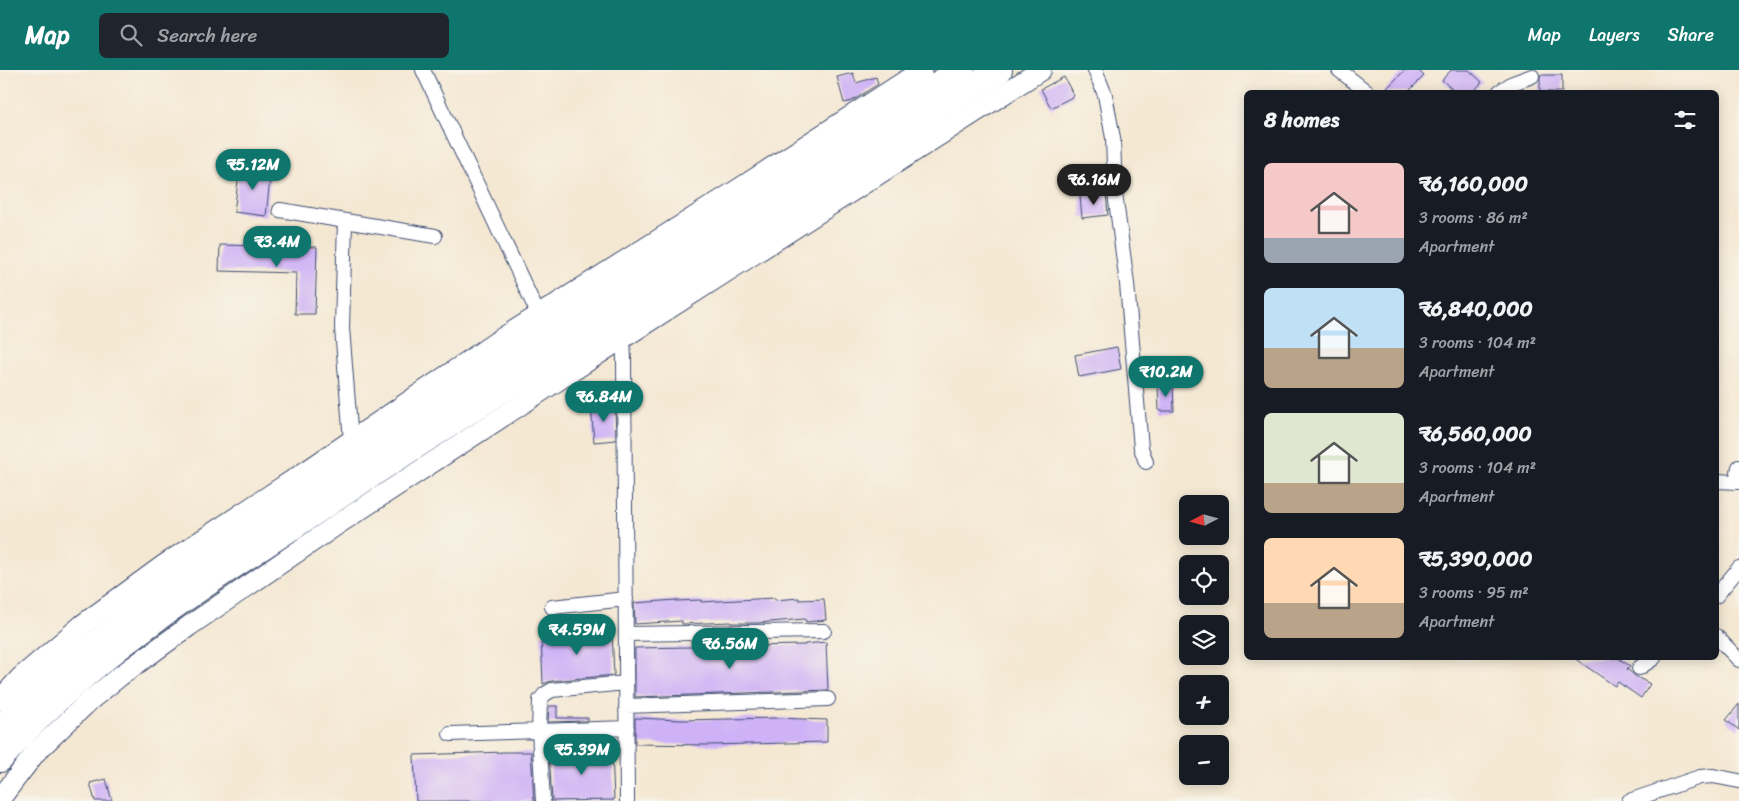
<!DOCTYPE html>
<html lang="en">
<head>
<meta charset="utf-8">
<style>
	:root { --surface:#171b24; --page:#20242c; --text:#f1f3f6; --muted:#9ea1a6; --accent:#0f766e }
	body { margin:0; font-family:Sriracha,sans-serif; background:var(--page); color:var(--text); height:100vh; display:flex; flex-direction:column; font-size:19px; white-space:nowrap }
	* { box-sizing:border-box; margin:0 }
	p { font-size:16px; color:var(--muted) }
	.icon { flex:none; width:28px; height:28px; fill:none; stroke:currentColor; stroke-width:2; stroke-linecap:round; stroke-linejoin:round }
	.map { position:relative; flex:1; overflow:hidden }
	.panel { position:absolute; left:1244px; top:20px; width:475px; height:570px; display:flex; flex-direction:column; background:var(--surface); border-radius:8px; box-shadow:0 2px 12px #0003 }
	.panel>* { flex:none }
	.needle { width:32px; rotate:264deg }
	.controls { position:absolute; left:1179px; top:425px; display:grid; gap:10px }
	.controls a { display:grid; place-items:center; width:50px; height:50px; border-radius:8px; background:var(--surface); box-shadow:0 2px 12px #0003; font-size:25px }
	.price { position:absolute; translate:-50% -42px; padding:0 11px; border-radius:18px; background:var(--accent); color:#fff; font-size:16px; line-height:32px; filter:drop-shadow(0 1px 2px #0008) }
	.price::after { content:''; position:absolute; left:50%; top:30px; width:15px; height:11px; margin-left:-8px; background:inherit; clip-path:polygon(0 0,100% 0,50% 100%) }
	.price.active { background:#222; color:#fff }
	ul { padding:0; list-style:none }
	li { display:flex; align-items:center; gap:15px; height:125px; padding:0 20px }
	li span { display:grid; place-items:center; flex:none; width:140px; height:100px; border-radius:8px; color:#555 }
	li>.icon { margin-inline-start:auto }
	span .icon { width:60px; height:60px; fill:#fffc; stroke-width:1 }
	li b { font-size:21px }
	h2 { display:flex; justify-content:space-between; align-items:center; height:60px; padding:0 20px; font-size:21px }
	header { display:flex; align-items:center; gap:30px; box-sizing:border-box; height:70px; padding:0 25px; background:var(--accent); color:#fff }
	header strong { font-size:24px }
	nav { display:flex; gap:28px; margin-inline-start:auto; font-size:18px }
	.search { width:350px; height:45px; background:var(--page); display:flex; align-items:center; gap:12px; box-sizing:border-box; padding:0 18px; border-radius:8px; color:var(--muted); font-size:19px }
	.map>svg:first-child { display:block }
	.building { fill:#ceb1f6 }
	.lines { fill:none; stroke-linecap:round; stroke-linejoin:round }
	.street-casing { stroke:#3c4b70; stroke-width:16 }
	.secondary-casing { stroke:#3c4b70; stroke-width:22 }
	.highway-casing { stroke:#3c4b70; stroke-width:28 }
	.street { stroke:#fff; stroke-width:14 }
	.secondary { stroke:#fff; stroke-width:20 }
	.highway { stroke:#fff; stroke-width:26 }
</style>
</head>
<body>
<header>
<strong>Map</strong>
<div class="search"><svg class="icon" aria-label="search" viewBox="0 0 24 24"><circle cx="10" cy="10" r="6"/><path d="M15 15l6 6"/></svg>Search here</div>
<nav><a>Map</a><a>Layers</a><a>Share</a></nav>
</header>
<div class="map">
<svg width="1739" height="731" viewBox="0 0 1739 731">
	<rect width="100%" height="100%" fill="#f7f3e8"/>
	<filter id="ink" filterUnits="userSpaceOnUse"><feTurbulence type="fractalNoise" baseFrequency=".02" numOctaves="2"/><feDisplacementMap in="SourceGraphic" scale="10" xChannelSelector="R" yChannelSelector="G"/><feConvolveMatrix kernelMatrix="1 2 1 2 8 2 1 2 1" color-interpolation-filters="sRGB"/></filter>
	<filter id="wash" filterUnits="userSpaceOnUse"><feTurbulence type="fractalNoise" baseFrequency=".0096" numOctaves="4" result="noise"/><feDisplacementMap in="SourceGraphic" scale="20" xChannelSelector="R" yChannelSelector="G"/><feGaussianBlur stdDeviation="1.12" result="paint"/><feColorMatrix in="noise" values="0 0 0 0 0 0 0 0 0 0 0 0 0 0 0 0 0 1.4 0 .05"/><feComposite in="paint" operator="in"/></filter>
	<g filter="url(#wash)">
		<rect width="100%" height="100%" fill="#f4e8d3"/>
		<g id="blocks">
			<path class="building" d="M 1405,0 L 1418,0 L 1424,6 L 1408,22 L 1383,22 Z
				M 1451,0 L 1469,0 L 1482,12 L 1473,22 L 1455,22 L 1442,10 Z
				M 853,3 L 856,13 L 876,7 L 878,14 L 852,31 L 844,33 L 837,7 Z
				M 1540,5 L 1562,5 L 1562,22 L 1540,22 Z
				M 1064,7 L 1074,26 L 1051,38 L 1041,19 Z
				M 240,96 L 271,100 L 266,146 L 234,142 Z
				M 1106,123 L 1108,145 L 1082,148 L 1080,126 Z
				M 220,175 L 317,177 L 315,244 L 295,244 L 296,203 L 219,201 Z
				M 1117,277 L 1121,299 L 1079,307 L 1075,285 Z
				M 1173,314 L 1174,341 L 1159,341 L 1158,315 Z
				M 615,334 L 616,370 L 594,372 L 591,336 Z
				M 775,528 L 775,530 L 799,528 L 799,530 L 824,529 L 826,550 L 806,552 L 805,549 L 758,553 L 731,553 L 731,552 L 682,554 L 682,551 L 635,554 L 634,533 L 676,530 L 676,531 L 701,530 L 701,532 Z
				M 612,561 L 614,605 L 551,611 L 543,614 L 541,565 L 566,564 L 566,562 Z
				M 826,572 L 828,620 L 635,627 L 635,578 L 805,575 L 805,574 Z
				M 1574,588 L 1618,588 L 1630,596 L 1627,599 L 1635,606 L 1650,614 L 1641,628 L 1618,612 L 1615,616 Z
				M 1739,634 L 1739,660 L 1726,650 Z
				M 549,636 L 557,636 L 557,648 L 588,648 L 588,651 L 548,652 Z
				M 635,648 L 681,650 L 778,648 L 827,650 L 827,672 L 709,675 L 635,674 Z
				M 562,680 L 562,682 L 612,681 L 614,730 L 552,731 L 549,681 Z
				M 506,682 L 531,682 L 534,731 L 416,731 L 414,685 Z
				M 106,709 L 112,731 L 95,731 L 90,713 Z"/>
		</g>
	</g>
	<g filter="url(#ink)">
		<use href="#blocks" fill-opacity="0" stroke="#3c4b70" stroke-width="1"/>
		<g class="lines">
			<g class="street-casing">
				<path id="street" d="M 423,0 L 542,252
					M 1095,0 L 1105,25 L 1113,68 L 1115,123 L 1127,214 L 1141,378 L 1146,392
					M 1339,0 L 1367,22
					M 1499,22 L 1513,13 L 1532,6
					M 280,140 L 435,166
					M 345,151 L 342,258 L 351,371
					M 623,268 L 624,290 L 627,731
					M 1716,411 L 1739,412
					M 1736,412 L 1739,397
					M 1716,526 L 1739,498
					M 552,537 L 626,529
					M 626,564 L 824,561
					M 1716,566 L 1739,590
					M 1639,598 L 1654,588
					M 626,636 L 828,629
					M 450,664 L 627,658
					M 543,731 L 539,661 L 540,630 L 545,624 L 552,620 L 626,613
					M 1629,731 L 1700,707 L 1713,706 L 1739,711"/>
			</g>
			<g class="secondary-casing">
				<path id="secondary" d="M 0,630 L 21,607 L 82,555 L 164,495 L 311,398 L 496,272 L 734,122 L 922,0
					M 0,729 L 36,682 L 89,631 L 120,606 L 189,556 L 338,454 L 623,268 L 1041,0"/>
			</g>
			<g class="highway-casing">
				<path id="highway" d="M 0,661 L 22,634 L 69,593 L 203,493 L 548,264 L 961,0
					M 0,689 C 90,581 221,505 337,427 C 431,364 528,304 624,242 C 749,162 874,81 999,0"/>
			</g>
			<use href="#street" class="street"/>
			<use href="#secondary" class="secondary"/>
			<use href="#highway" class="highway"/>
		</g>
	</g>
</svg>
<div class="controls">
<a><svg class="needle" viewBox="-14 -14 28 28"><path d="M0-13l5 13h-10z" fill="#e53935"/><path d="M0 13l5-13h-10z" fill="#9ea1a6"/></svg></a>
<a><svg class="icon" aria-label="locate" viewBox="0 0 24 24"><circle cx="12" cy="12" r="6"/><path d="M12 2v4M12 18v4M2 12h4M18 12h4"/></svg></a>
<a><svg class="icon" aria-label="layers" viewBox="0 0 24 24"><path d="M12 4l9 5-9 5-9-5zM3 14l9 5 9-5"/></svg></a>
<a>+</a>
<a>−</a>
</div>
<b class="price" style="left:253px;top:121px">₹5.12M</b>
<b class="price active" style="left:1094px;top:136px">₹6.16M</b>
<b class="price" style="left:277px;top:198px">₹3.4M</b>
<b class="price" style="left:1166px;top:328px">₹10.2M</b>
<b class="price" style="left:604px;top:353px">₹6.84M</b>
<b class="price" style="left:577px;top:586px">₹4.59M</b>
<b class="price" style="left:730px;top:600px">₹6.56M</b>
<b class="price" style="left:582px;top:706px">₹5.39M</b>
<section class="panel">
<h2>8 homes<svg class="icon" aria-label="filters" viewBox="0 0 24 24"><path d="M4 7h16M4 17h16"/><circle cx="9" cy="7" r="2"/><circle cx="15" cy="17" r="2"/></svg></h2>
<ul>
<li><span style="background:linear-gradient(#f6c9c9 75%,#9aa5b1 0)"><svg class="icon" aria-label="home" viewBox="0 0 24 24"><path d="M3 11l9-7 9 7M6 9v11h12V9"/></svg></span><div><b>₹6,160,000</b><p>3 rooms · 86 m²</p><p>Apartment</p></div></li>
<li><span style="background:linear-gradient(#bfe0f5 60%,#b9a48a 0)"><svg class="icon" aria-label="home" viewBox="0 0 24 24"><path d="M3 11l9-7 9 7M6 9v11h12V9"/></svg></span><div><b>₹6,840,000</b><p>3 rooms · 104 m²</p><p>Apartment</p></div></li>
<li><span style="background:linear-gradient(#dfe7d0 70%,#b9a48a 0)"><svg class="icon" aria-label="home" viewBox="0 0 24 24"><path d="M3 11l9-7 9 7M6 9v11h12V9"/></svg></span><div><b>₹6,560,000</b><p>3 rooms · 104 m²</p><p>Apartment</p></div></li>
<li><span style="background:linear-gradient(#ffd9b3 65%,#b9a48a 0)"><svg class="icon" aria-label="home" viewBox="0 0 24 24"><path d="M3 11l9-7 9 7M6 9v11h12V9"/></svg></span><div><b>₹5,390,000</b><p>3 rooms · 95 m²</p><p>Apartment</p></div></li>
</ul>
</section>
</div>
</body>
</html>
